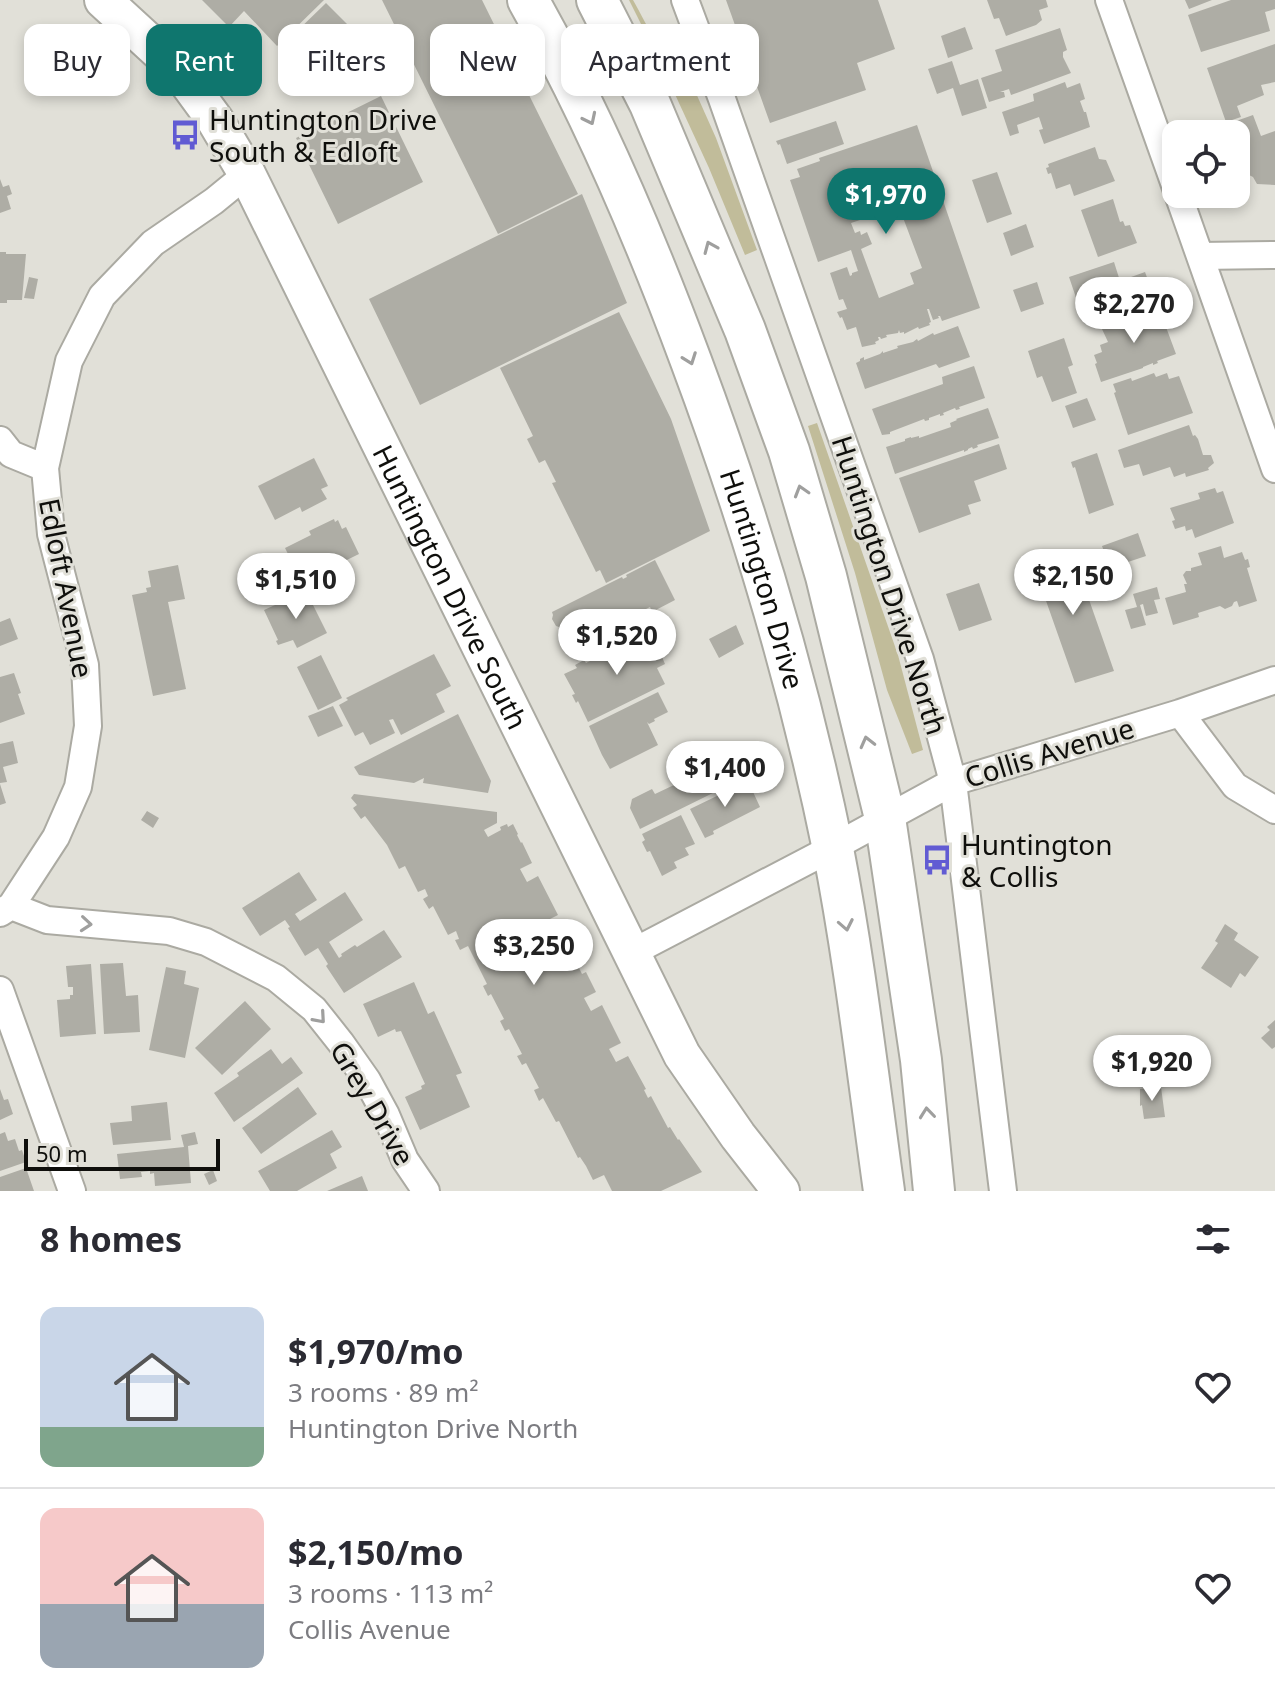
<!DOCTYPE html>
<html lang="en">
<head>
<meta charset="utf-8">
<style>
	:root { --surface:#fff; --page:#f7f7f7; --text:#2b2b33; --muted:#7c7c81; --line:#e1e1e2; --accent:#0f766e }
	body { margin:0; font-family:"Noto Sans",sans-serif; background:var(--page); color:var(--text); height:100vh; display:flex; flex-direction:column; font-size:30px; white-space:nowrap }
	* { box-sizing:border-box; margin:0 }
	p { font-size:26px; color:var(--muted) }
	.icon { flex:none; width:44px; height:44px; fill:none; stroke:currentColor; stroke-width:2; stroke-linecap:round; stroke-linejoin:round }
	.map { position:relative; height:1191px; overflow:hidden }
	.panel { display:flex; flex-direction:column; background:var(--surface); flex:1 }
	.panel>* { flex:none }
	.top-card { position:absolute; left:24px; top:24px; width:800px; height:72px; display:flex; gap:16px }
	.controls { position:absolute; left:1162px; top:120px; display:grid; gap:16px }
	.controls a { display:grid; place-items:center; width:88px; height:88px; border-radius:16px; background:var(--surface); box-shadow:0 4px 12px #0003; font-size:40px }
	.scale { position:absolute; left:24px; bottom:20px; width:196px; box-sizing:border-box; padding-left:8px; border:4px solid #0f0f0c; border-top:0; font-size:22px; line-height:28px; white-space:nowrap; color:#0f0f0c; -webkit-text-stroke:6px #e1e0d8; paint-order:stroke }
	.price { position:absolute; translate:-50% -68px; padding:0 18px; border-radius:28px; background:#fff; color:#222; font-size:26px; line-height:52px; filter:drop-shadow(0 2px 4px #0008) }
	.price::after { content:''; position:absolute; left:50%; top:48px; width:24px; height:18px; margin-left:-12px; background:inherit; clip-path:polygon(0 0,100% 0,50% 100%) }
	.price.active { background:var(--accent); color:#fff }
	ul { padding:0; list-style:none }
	li { display:flex; align-items:center; gap:24px; height:200px; padding:0 40px }
	li+li { border-top:2px solid var(--line) }
	li span { display:grid; place-items:center; flex:none; width:224px; height:160px; border-radius:16px; color:#555 }
	li>.icon { margin-inline-start:auto }
	span .icon { width:96px; height:96px; fill:#fffc; stroke-width:1 }
	li b { font-size:34px }
	h2 { display:flex; justify-content:space-between; align-items:center; height:96px; padding:0 40px; font-size:34px }
	.pill { padding:0 28px; border-radius:16px; background:var(--surface); box-shadow:0 4px 12px #0003; font-size:28px; line-height:72px }
	.pill.active { background:var(--accent); color:#fff }
	.map>svg:first-child { display:block }
	.green { fill:#c1bc9a }
	.building { fill:#aeada5; fill-rule:evenodd }
	.lines { fill:none; stroke-linecap:round; stroke-linejoin:round }
	.street-casing { stroke:#abaaa2; stroke-width:30 }
	.secondary-casing { stroke:#abaaa2; stroke-width:40 }
	.primary-casing { stroke:#abaaa2; stroke-width:44 }
	.street { stroke:#fff; stroke-width:26 }
	.secondary { stroke:#fff; stroke-width:36 }
	.primary { stroke:#fff; stroke-width:40 }
	.oneway { stroke:#9f9f9e }
	.labels { text-anchor:middle; dominant-baseline:central; stroke-width:6; stroke-linejoin:round; paint-order:stroke }
	.poi-label { font-size:28px; fill:#0f0f0c; stroke:#e1e0d8; text-anchor:start }
	.street-label { font-size:28px; fill:#0f0f0c; stroke:#e1e0d8 }
</style>
</head>
<body>
<div class="map">
<svg width="1275" height="1191" viewBox="0 0 1275 1191">
	<rect width="100%" height="100%" fill="#e1e0d8"/>
	<path class="green" d="M 629,0 L 633,0 C 646,23 655,45 676,62 L 663,68 Z
		M 691,82 L 716,138 L 757,250 L 745,255 L 709,168 L 673,90 Z
		M 817,423 L 898,655 L 923,750 L 912,754 L 887,690 L 855,573 L 808,426 Z"/>
	<path class="building" d="M 202,0 L 324,0 L 277,46 L 244,11 L 229,27 Z
		M 382,0 L 482,0 L 578,194 L 498,234 Z
		M 726,0 L 878,0 L 895,49 L 857,63 L 866,90 L 770,123 Z
		M 987,0 L 1046,0 L 1048,7 L 1039,10 L 1042,20 L 1036,25 L 1006,36 L 999,18 L 994,19 Z
		M 1185,0 L 1212,0 L 1189,9 Z
		M 1231,0 L 1275,0 L 1275,9 L 1265,12 L 1270,31 L 1201,52 L 1188,15 Z
		M 326,3 L 351,28 L 318,60 L 293,35 Z
		M 965,27 L 973,49 L 948,58 L 941,36 Z
		M 1060,28 L 1067,50 L 1063,52 L 1063,57 L 1071,73 L 1011,95 L 1009,89 L 1000,92 L 1004,92 L 1005,97 L 989,102 L 981,78 L 1002,71 L 995,50 Z
		M 1275,44 L 1275,82 L 1261,85 L 1264,95 L 1237,106 L 1241,117 L 1226,122 L 1207,68 Z
		M 952,61 L 960,85 L 978,79 L 987,108 L 962,116 L 953,88 L 937,94 L 928,69 Z
		M 676,62 L 687,84 L 674,90 L 664,68 Z
		M 1065,82 L 1067,88 L 1080,83 L 1085,99 L 1080,101 L 1084,112 L 1086,112 L 1090,127 L 1044,144 L 1039,130 L 1043,129 L 1039,117 L 1017,125 L 1019,133 L 1010,136 L 1002,112 L 1034,101 L 1033,94 Z
		M 381,96 L 423,182 L 338,224 L 296,138 Z
		M 1253,115 L 1261,136 L 1275,131 L 1275,185 L 1257,184 L 1253,177 L 1249,175 L 1246,167 L 1249,163 L 1246,159 L 1248,158 L 1246,152 L 1236,153 L 1236,134 L 1225,134 L 1222,126 Z
		M 836,121 L 844,144 L 787,164 L 780,144 L 778,145 L 776,141 Z
		M 917,125 L 980,308 L 942,321 L 940,316 L 938,316 L 939,318 L 933,320 L 929,309 L 927,309 L 931,322 L 929,323 L 930,325 L 919,329 L 918,327 L 904,334 L 904,332 L 900,333 L 899,330 L 898,333 L 886,335 L 887,337 L 881,339 L 880,337 L 878,337 L 879,340 L 875,342 L 876,344 L 862,347 L 856,327 L 847,330 L 842,317 L 840,318 L 837,312 L 847,309 L 843,299 L 839,300 L 830,273 L 847,267 L 850,276 L 852,275 L 852,273 L 858,271 L 851,250 L 818,262 L 790,180 L 800,177 L 797,169 L 820,161 L 819,158 ZM 899,207 L 922,268 L 910,273 L 914,284 L 879,298 L 861,249 L 872,244 L 867,232 L 861,235 L 860,231 L 855,233 L 851,223 Z
		M 1095,147 L 1099,159 L 1106,160 L 1115,181 L 1074,196 L 1070,184 L 1056,189 L 1051,173 L 1048,174 L 1046,168 L 1049,167 L 1048,164 Z
		M 997,172 L 1012,214 L 987,223 L 972,180 Z
		M 0,179 L 3,187 L 9,185 L 12,194 L 7,196 L 11,209 L 0,213 Z
		M 582,194 L 627,303 L 420,405 L 369,299 Z
		M 1113,199 L 1120,222 L 1123,221 L 1125,226 L 1130,225 L 1137,243 L 1098,257 L 1081,210 Z
		M 1026,224 L 1034,247 L 1011,256 L 1003,233 Z
		M 0,252 L 6,252 L 6,254 L 26,254 L 22,300 L 7,300 L 7,303 L 0,303 Z
		M 1114,262 L 1120,281 L 1145,272 L 1155,299 L 1085,324 L 1069,277 Z
		M 29,277 L 38,279 L 34,299 L 24,298 Z
		M 1037,282 L 1044,304 L 1021,312 L 1013,290 Z
		M 1155,308 L 1162,312 L 1165,323 L 1163,324 L 1165,327 L 1166,327 L 1176,354 L 1157,361 L 1158,363 L 1153,365 L 1153,363 L 1143,367 L 1143,368 L 1101,382 L 1095,364 L 1097,363 L 1094,355 L 1102,352 L 1100,345 L 1108,342 L 1102,329 L 1115,325 L 1114,323 L 1119,321 L 1120,323 L 1125,321 L 1124,319 L 1136,317 L 1135,315 L 1150,312 L 1150,310 Z
		M 619,312 L 671,419 L 710,531 L 606,583 L 600,570 L 596,572 L 552,483 L 556,482 L 545,460 L 539,463 L 527,439 L 533,436 L 500,368 Z
		M 958,326 L 970,357 L 939,368 L 936,364 L 865,389 L 856,363 L 860,361 L 860,359 L 864,357 L 864,360 L 880,354 L 883,351 L 883,353 L 898,348 L 897,346 L 913,342 L 917,339 L 918,341 L 933,333 L 934,335 Z
		M 1064,338 L 1073,365 L 1068,367 L 1077,393 L 1052,402 L 1042,376 L 1037,378 L 1028,351 Z
		M 974,366 L 985,398 L 959,407 L 960,409 L 956,410 L 955,408 L 943,413 L 944,415 L 940,416 L 940,414 L 929,418 L 929,420 L 925,421 L 924,419 L 890,432 L 890,434 L 882,435 L 872,409 L 943,384 L 942,377 Z
		M 1154,373 L 1156,377 L 1167,373 L 1169,379 L 1179,376 L 1193,413 L 1128,435 L 1114,393 L 1116,392 L 1113,384 L 1131,378 L 1132,381 Z
		M 1087,398 L 1096,420 L 1073,428 L 1065,406 Z
		M 988,408 L 999,438 L 977,445 L 978,447 L 973,449 L 972,447 L 968,449 L 968,450 L 964,452 L 964,450 L 895,474 L 886,447 L 905,441 L 905,439 L 911,437 L 911,438 L 919,436 L 919,438 L 951,427 L 950,423 L 957,420 L 956,419 Z
		M 1189,425 L 1193,436 L 1195,435 L 1198,439 L 1203,455 L 1211,455 L 1214,463 L 1208,468 L 1209,470 L 1186,477 L 1185,473 L 1174,477 L 1170,467 L 1143,476 L 1139,464 L 1124,468 L 1118,450 Z
		M 999,444 L 1007,469 L 974,481 L 981,501 L 968,505 L 971,514 L 919,533 L 899,478 Z
		M 1097,453 L 1114,505 L 1089,514 L 1075,467 L 1073,468 L 1071,462 Z
		M 314,458 L 328,486 L 321,489 L 327,499 L 302,512 L 300,507 L 275,520 L 258,486 Z
		M 1215,488 L 1217,493 L 1223,491 L 1234,523 L 1195,538 L 1192,529 L 1186,531 L 1185,526 L 1175,529 L 1172,521 L 1175,520 L 1170,508 L 1200,499 L 1198,493 Z
		M 334,519 L 335,522 L 338,520 L 342,529 L 346,527 L 359,554 L 302,582 L 285,548 L 311,535 L 309,531 Z
		M 1138,533 L 1146,556 L 1110,568 L 1102,546 Z
		M 1221,546 L 1224,558 L 1242,552 L 1245,560 L 1248,559 L 1250,567 L 1247,568 L 1257,601 L 1239,607 L 1237,601 L 1234,602 L 1232,606 L 1225,609 L 1220,606 L 1198,613 L 1199,617 L 1173,625 L 1165,598 L 1186,592 L 1184,584 L 1187,584 L 1183,575 L 1186,571 L 1191,571 L 1191,568 L 1202,565 L 1198,553 Z
		M 1072,551 L 1114,671 L 1075,683 L 1033,564 Z
		M 655,560 L 675,600 L 652,612 L 650,607 L 606,629 L 609,633 L 592,641 L 589,637 L 569,647 L 559,627 L 556,626 L 552,619 L 553,615 L 552,612 L 622,577 L 623,579 L 627,577 L 626,575 Z
		M 178,565 L 185,599 L 168,602 L 186,689 L 153,696 L 132,595 L 147,592 L 146,588 L 151,587 L 148,571 Z
		M 979,583 L 992,620 L 959,631 L 946,594 Z
		M 1157,587 L 1160,599 L 1154,600 L 1158,613 L 1146,616 L 1143,604 L 1140,605 L 1146,625 L 1131,629 L 1125,610 L 1137,607 L 1133,594 Z
		M 306,591 L 310,599 L 312,598 L 315,605 L 313,605 L 327,633 L 297,648 L 293,640 L 278,645 L 276,641 L 278,640 L 264,610 Z
		M 10,618 L 18,639 L 0,646 L 0,622 Z
		M 736,625 L 744,644 L 719,658 L 709,639 Z
		M 641,635 L 643,639 L 652,635 L 659,650 L 665,664 L 657,668 L 665,684 L 588,722 L 578,701 L 576,703 L 572,695 L 575,694 L 564,674 L 577,668 L 575,665 L 584,660 L 586,663 L 612,650 L 611,648 L 615,646 L 616,648 Z
		M 434,654 L 451,686 L 436,694 L 445,712 L 401,735 L 393,719 L 389,720 L 395,733 L 370,745 L 363,732 L 355,736 L 339,705 L 348,700 L 346,698 Z
		M 321,655 L 342,698 L 318,710 L 297,667 Z
		M 14,673 L 21,693 L 18,694 L 25,714 L 0,723 L 0,677 Z
		M 658,692 L 668,712 L 654,719 L 655,721 L 649,724 L 647,722 L 658,745 L 610,769 L 602,755 L 589,726 Z
		M 333,706 L 343,726 L 318,737 L 308,716 Z
		M 458,714 L 491,781 L 488,793 L 423,783 L 424,778 L 414,783 L 359,775 L 354,767 Z
		M 13,741 L 18,763 L 3,767 L 7,782 L 0,783 L 0,744 Z
		M 693,777 L 697,785 L 703,782 L 702,779 L 705,778 L 706,781 L 713,777 L 719,790 L 640,829 L 630,808 L 632,799 L 652,789 L 655,794 L 674,785 L 676,788 Z
		M 748,781 L 760,807 L 713,831 L 714,834 L 705,838 L 690,809 Z
		M 0,784 L 6,803 L 0,805 Z
		M 354,794 L 497,812 L 497,823 L 484,830 L 488,837 L 501,830 L 500,827 L 507,824 L 508,827 L 513,824 L 518,834 L 517,835 L 521,843 L 522,842 L 532,863 L 520,869 L 527,882 L 538,876 L 558,915 L 546,921 L 552,933 L 564,927 L 573,947 L 566,950 L 569,957 L 573,956 L 582,974 L 586,972 L 596,992 L 584,998 L 591,1011 L 602,1005 L 621,1043 L 609,1049 L 616,1062 L 628,1056 L 646,1089 L 644,1090 L 648,1098 L 651,1096 L 668,1128 L 670,1127 L 678,1140 L 679,1139 L 702,1172 L 661,1191 L 612,1191 L 604,1175 L 593,1180 L 586,1166 L 580,1157 L 578,1158 L 559,1121 L 556,1122 L 543,1098 L 539,1101 L 534,1090 L 539,1088 L 526,1063 L 522,1065 L 517,1056 L 522,1054 L 509,1029 L 505,1031 L 500,1021 L 504,1019 L 491,994 L 488,996 L 483,986 L 487,984 L 468,946 L 460,950 L 455,940 L 459,939 L 456,931 L 448,935 L 433,906 L 429,909 L 423,899 L 428,896 L 425,889 L 418,892 L 405,866 L 399,869 L 387,845 L 365,816 L 361,819 L 353,808 L 357,805 L 351,798 Z
		M 147,811 L 159,818 L 153,828 L 141,820 Z
		M 681,815 L 695,844 L 685,848 L 689,855 L 674,862 L 677,868 L 662,876 L 650,851 L 647,852 L 642,842 L 645,840 L 642,834 Z
		M 299,872 L 317,900 L 295,914 L 300,921 L 345,892 L 363,920 L 329,942 L 339,958 L 342,956 L 341,954 L 355,945 L 357,947 L 384,930 L 402,957 L 344,993 L 326,966 L 328,964 L 318,948 L 305,956 L 288,928 L 290,927 L 285,920 L 260,936 L 242,908 Z
		M 1225,924 L 1238,933 L 1234,940 L 1259,957 L 1245,977 L 1240,973 L 1231,988 L 1201,968 L 1218,943 L 1215,941 Z
		M 123,963 L 126,996 L 138,995 L 140,1032 L 104,1034 L 100,964 Z
		M 91,964 L 96,1034 L 60,1037 L 57,1000 L 70,999 L 70,995 L 73,995 L 73,987 L 68,987 L 66,966 Z
		M 166,967 L 186,971 L 184,984 L 199,988 L 185,1058 L 149,1050 Z
		M 414,982 L 428,1014 L 434,1011 L 462,1073 L 456,1075 L 470,1107 L 420,1130 L 405,1097 L 422,1089 L 421,1086 L 425,1084 L 401,1031 L 396,1032 L 395,1029 L 378,1037 L 363,1004 Z
		M 245,1001 L 271,1029 L 222,1075 L 195,1048 Z
		M 1275,1020 L 1275,1047 L 1272,1049 L 1261,1038 L 1270,1030 L 1267,1027 Z
		M 271,1049 L 282,1064 L 291,1057 L 303,1073 L 234,1122 L 214,1093 L 239,1076 L 237,1073 Z
		M 298,1087 L 317,1114 L 261,1154 L 242,1128 Z
		M 1161,1087 L 1165,1117 L 1144,1119 L 1142,1105 L 1140,1106 L 1140,1089 Z
		M 0,1089 L 4,1100 L 8,1099 L 13,1114 L 0,1120 Z
		M 167,1102 L 171,1140 L 113,1145 L 110,1123 L 132,1121 L 131,1106 Z
		M 332,1130 L 342,1147 L 330,1154 L 337,1168 L 297,1191 L 270,1191 L 258,1171 Z
		M 5,1132 L 8,1141 L 15,1139 L 19,1151 L 22,1150 L 26,1162 L 0,1171 L 0,1134 Z
		M 195,1132 L 198,1144 L 188,1146 L 191,1183 L 155,1186 L 154,1173 L 150,1174 L 150,1171 L 141,1172 L 142,1177 L 120,1179 L 117,1154 L 184,1147 L 181,1135 Z
		M 26,1168 L 34,1191 L 0,1191 L 0,1177 Z
		M 213,1170 L 217,1181 L 209,1185 L 204,1174 Z
		M 362,1176 L 368,1191 L 327,1191 Z"/>
	<g class="lines">
		<g class="street-casing">
			<path id="street" d="M 685,0 L 722,99 L 920,659 L 953,782 L 1003,1191
				M 1109,0 L 1176,188
				M 1178,194 L 1275,469
				M 1200,256 L 1275,255
				M 0,440 L 11,454 L 45,468
				M 1180,713 L 1235,786 L 1275,810
				M 11,906 L 47,920 L 169,931 L 206,942 L 276,978 L 314,1009 L 341,1043 L 367,1080 L 386,1115 L 405,1160 L 426,1191
				M 0,913 L 11,906 L 56,837 L 78,787 L 88,726 L 85,665 L 51,534 L 45,468 L 69,361 L 102,296 L 153,243 L 214,201 L 247,174
				M 631,953 L 832,848 L 953,782 L 1180,713 L 1275,680
				M 0,990 L 72,1191"/>
		</g>
		<g class="secondary-casing">
			<g id="secondary">
				<path id="s1" d="M 103,0 L 177,68 L 215,120 L 247,174 L 682,1055 L 738,1136 L 781,1191"/>
			</g>
		</g>
		<g class="primary-casing">
			<g id="primary">
				<path id="s2" d="M 528,0 C 593,115 645,237 691,361 C 750,519 799,683 833,849 C 855,962 868,1077 884,1191"/>
				<path d="M 597,0 L 650,104 L 745,330 L 789,451 L 826,576 L 885,818 L 921,1060 L 934,1191"/>
			</g>
		</g>
		<use href="#street" class="street"/>
		<use href="#secondary" class="secondary"/>
		<use href="#primary" class="primary"/>
	</g>
	<defs><path id="oneway-chevron" d="M-2-3.5L2.5 0L-2 3.5" fill="none" stroke-width="1.6" stroke-linecap="round" stroke-linejoin="round" transform="scale(2)"/></defs>
	<g class="oneway">
		<use href="#oneway-chevron" transform="translate(590 119) rotate(64)"/>
		<use href="#oneway-chevron" transform="translate(710 247) rotate(-113)"/>
		<use href="#oneway-chevron" transform="translate(690 359) rotate(70)"/>
		<use href="#oneway-chevron" transform="translate(801 491) rotate(-107)"/>
		<use href="#oneway-chevron" transform="translate(867 742) rotate(-104)"/>
		<use href="#oneway-chevron" transform="translate(86 924) rotate(5)"/>
		<use href="#oneway-chevron" transform="translate(846 925) rotate(79)"/>
		<use href="#oneway-chevron" transform="translate(320 1018) rotate(49)"/>
		<use href="#oneway-chevron" transform="translate(927 1113) rotate(-96)"/>
	</g>
	<defs>
		<g id="bus-bare" transform="scale(2.4)"><path d="M-5-6H5V4H4V6H2V4H-2V6H-4V4H-5ZM-3.5-4V0h7V-4ZM-3.5 1.2v1.5H-2V1.2ZM2 1.2v1.5H3.5V1.2Z" fill="#615bd3" stroke="#e1e0d8" stroke-width="2.5" paint-order="stroke"/></g>
	</defs>
	<g fill-rule="evenodd">
		<use href="#bus-bare" x="185" y="135"/>
		<use href="#bus-bare" x="937" y="860"/>
	</g>
	<g class="labels">
		<g class="poi-label">
			<text x="209" y="119">Huntington Drive<tspan x="209" dy="32">South &amp; Edloft</tspan></text>
			<text x="961" y="844">Huntington<tspan x="961" dy="32">&amp; Collis</tspan></text>
		</g>
		<g class="street-label">
			<text stroke="none"><textPath href="#s2" startOffset="626">Huntington Drive</textPath></text>
			<text transform="translate(890 585) rotate(72)">Huntington Drive North</text>
			<text transform="translate(67 588) rotate(79)">Edloft Avenue</text>
			<text stroke="none"><textPath href="#s1" startOffset="688">Huntington Drive South</textPath></text>
			<text transform="translate(1049 752) rotate(-17)">Collis Avenue</text>
			<text transform="translate(373 1103) rotate(60)">Grey Drive</text>
		</g>
	</g>
</svg>
<div class="controls">
<a><svg class="icon" aria-label="locate" viewBox="0 0 24 24"><circle cx="12" cy="12" r="6"/><path d="M12 2v4M12 18v4M2 12h4M18 12h4"/></svg></a>
</div>
<div class="scale">50 m</div>
<b class="price active" style="left:886px;top:236px">$1,970</b>
<b class="price" style="left:1134px;top:345px">$2,270</b>
<b class="price" style="left:1073px;top:617px">$2,150</b>
<b class="price" style="left:296px;top:621px">$1,510</b>
<b class="price" style="left:617px;top:677px">$1,520</b>
<b class="price" style="left:725px;top:809px">$1,400</b>
<b class="price" style="left:534px;top:987px">$3,250</b>
<b class="price" style="left:1152px;top:1103px">$1,920</b>
<div class="top-card">
<a class="pill">Buy</a>
<a class="pill active">Rent</a>
<a class="pill">Filters</a>
<a class="pill">New</a>
<a class="pill">Apartment</a>
</div>
</div>
<section class="panel">
<h2>8 homes<svg class="icon" aria-label="filters" viewBox="0 0 24 24"><path d="M4 7h16M4 17h16"/><circle cx="9" cy="7" r="2"/><circle cx="15" cy="17" r="2"/></svg></h2>
<ul>
<li><span style="background:linear-gradient(#c9d6e8 75%,#7fa58c 0)"><svg class="icon" aria-label="home" viewBox="0 0 24 24"><path d="M3 11l9-7 9 7M6 9v11h12V9"/></svg></span><div><b>$1,970/mo</b><p>3 rooms · 89 m²</p><p>Huntington Drive North</p></div><svg class="icon" aria-label="heart" viewBox="0 0 24 24"><path d="M12 20l-8-8c-3-5 5-10 8-4 3-6 11-1 8 4z"/></svg></li>
<li><span style="background:linear-gradient(#f6c9c9 60%,#9aa5b1 0)"><svg class="icon" aria-label="home" viewBox="0 0 24 24"><path d="M3 11l9-7 9 7M6 9v11h12V9"/></svg></span><div><b>$2,150/mo</b><p>3 rooms · 113 m²</p><p>Collis Avenue</p></div><svg class="icon" aria-label="heart" viewBox="0 0 24 24"><path d="M12 20l-8-8c-3-5 5-10 8-4 3-6 11-1 8 4z"/></svg></li>
</ul>
</section>
</body>
</html>
